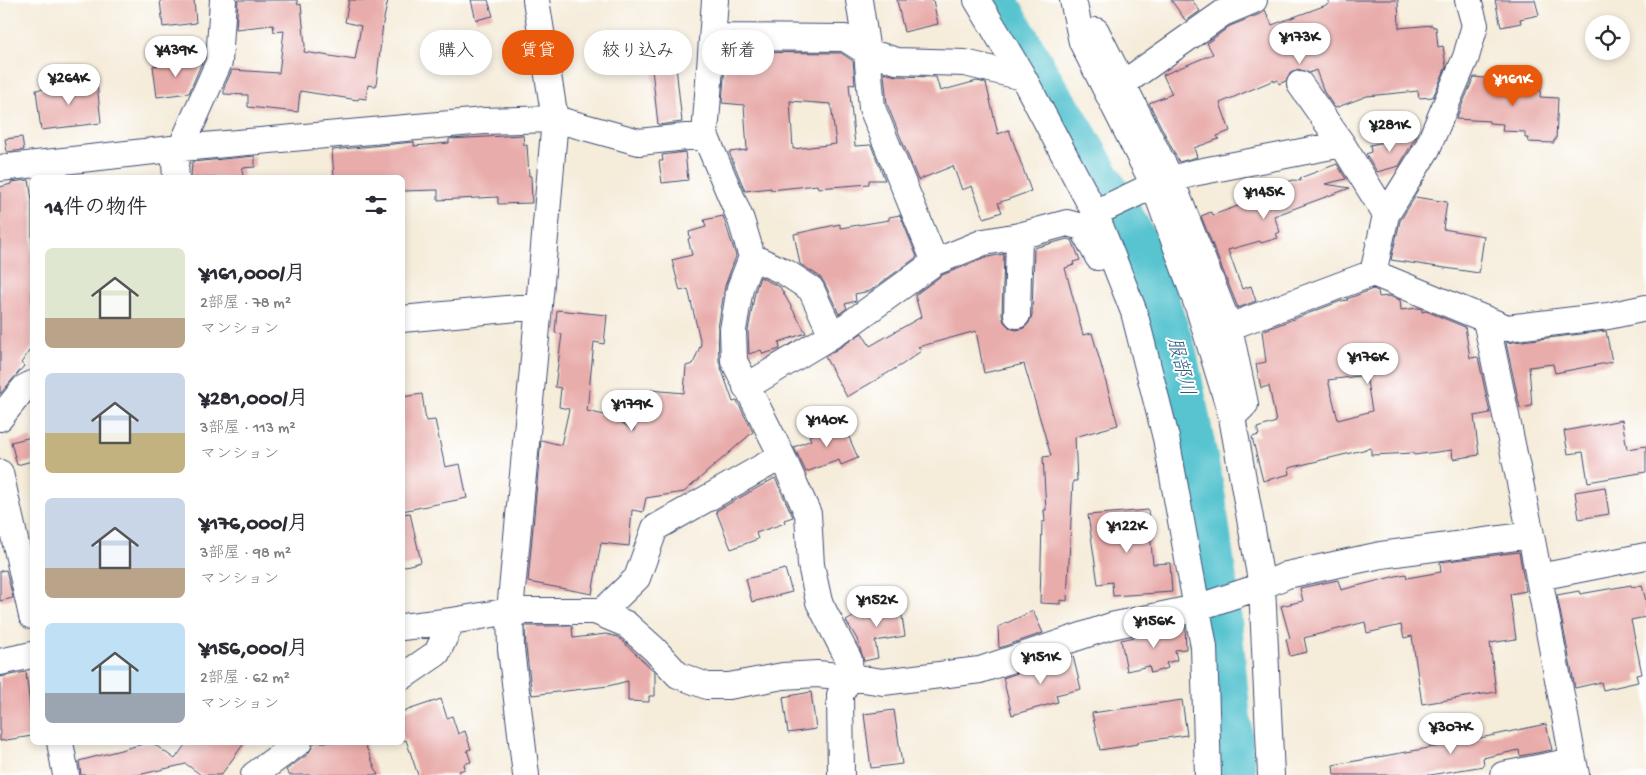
<!DOCTYPE html>
<html lang="ja">
<head>
<meta charset="utf-8">
<style>
	:root { --surface:#fff; --page:#f2f2f3; --text:#2b2b33; --muted:#7c7c81; --accent:#ea580c }
	body { margin:0; font-family:"Gochi Hand","Klee One",sans-serif; background:var(--page); color:var(--text); height:100vh; display:flex; flex-direction:column; font-size:19px; white-space:nowrap }
	* { box-sizing:border-box; margin:0 }
	p { font-size:16px; color:var(--muted) }
	.icon { flex:none; width:28px; height:28px; fill:none; stroke:currentColor; stroke-width:2; stroke-linecap:round; stroke-linejoin:round }
	.map { position:relative; flex:1; overflow:hidden }
	.details { position:absolute; left:30px; top:175px; width:375px; height:570px; display:flex; flex-direction:column; background:var(--surface); border-radius:8px; box-shadow:0 2px 8px #0003 }
	.details>* { flex:none }
	.hud { position:absolute; left:420px; top:30px; width:475px; height:45px; display:flex; gap:10px }
	.controls { position:absolute; left:1585px; top:15px; display:grid; gap:10px }
	.controls a { display:grid; place-items:center; width:45px; height:45px; border-radius:50%; background:var(--surface); box-shadow:0 2px 8px #0003; font-size:25px }
	.price { position:absolute; translate:-50% -42px; padding:0 11px; border-radius:18px; background:#fff; color:#222; font-size:16px; line-height:32px; filter:drop-shadow(0 1px 2px #0008) }
	.price::after { content:''; position:absolute; left:50%; top:30px; width:15px; height:11px; margin-left:-8px; background:inherit; clip-path:polygon(0 0,100% 0,50% 100%) }
	.price.current { background:var(--accent); color:#fff }
	ul { padding:0; list-style:none }
	li { display:flex; align-items:center; gap:15px; height:125px; padding:0 15px }
	li span { display:grid; place-items:center; flex:none; width:140px; height:100px; border-radius:8px; color:#555 }
	li>.icon { margin-inline-start:auto }
	span .icon { width:60px; height:60px; fill:#fffc; stroke-width:1 }
	li b { font-size:21px }
	h2 { display:flex; justify-content:space-between; align-items:center; height:60px; padding:0 15px; font-size:21px }
	.chip { padding:0 18px; border-radius:22px; background:var(--surface); box-shadow:0 2px 8px #0003; font-size:18px; line-height:45px }
	.chip.current { background:var(--accent); color:#fff }
	.map>svg:first-child { display:block }
	.lines { fill:none; stroke-linecap:round; stroke-linejoin:round }
	.river { stroke:#58c4d0; stroke-width:40 }
	.building { fill:#e8acaa; fill-rule:evenodd }
	.minor-casing { stroke:#3c4b71; stroke-width:28 }
	.minor { stroke:#fff; stroke-width:26 }
	.labels { text-anchor:middle; dominant-baseline:central; stroke-width:4; stroke-linejoin:round; paint-order:stroke }
	.water-label { font-size:20px; font-style:italic; fill:#2d5c80; stroke:#fff }
</style>
</head>
<body>
<div class="map">
<svg width="1646" height="775" viewBox="0 0 1646 775">
	<rect width="100%" height="100%" fill="#fff"/>
	<filter id="ink" filterUnits="userSpaceOnUse"><feTurbulence type="fractalNoise" baseFrequency=".02" numOctaves="2"/><feDisplacementMap in="SourceGraphic" scale="10" xChannelSelector="R" yChannelSelector="G"/><feConvolveMatrix kernelMatrix="1 2 1 2 8 2 1 2 1" color-interpolation-filters="sRGB"/></filter>
	<filter id="wash" filterUnits="userSpaceOnUse"><feTurbulence type="fractalNoise" baseFrequency=".0096" numOctaves="4" result="noise"/><feDisplacementMap in="SourceGraphic" scale="20" xChannelSelector="R" yChannelSelector="G"/><feGaussianBlur stdDeviation="1.12" result="paint"/><feColorMatrix in="noise" values="0 0 0 0 0 0 0 0 0 0 0 0 0 0 0 0 0 1.4 0 .05"/><feComposite in="paint" operator="in"/></filter>
	<g filter="url(#wash)">
		<rect width="100%" height="100%" fill="#f5ecda"/>
		<g class="lines">
			<path class="river" d="M 997,0 L 1051,95 L 1067,118 L 1140,245 L 1177,353 L 1206,499 L 1221,610 L 1236,775"/>
		</g>
		<g id="blocks">
			<path class="building" d="M 160,0 L 194,0 L 196,23 L 163,27 Z
				M 238,0 L 297,0 L 298,5 L 301,4 L 305,46 L 304,52 L 355,60 L 361,26 L 345,22 L 349,0 L 388,0 L 383,23 L 376,86 L 368,85 L 366,99 L 359,98 L 358,100 L 300,91 L 298,112 L 248,107 L 248,95 L 224,94 L 224,88 L 232,70 L 279,73 L 284,31 L 274,32 L 273,25 L 236,29 Z
				M 471,0 L 488,0 L 493,16 L 476,20 Z
				M 897,0 L 933,0 L 938,24 L 904,32 Z
				M 1171,0 L 1192,0 L 1200,11 L 1186,21 Z
				M 1329,0 L 1398,0 L 1399,28 L 1432,25 L 1433,27 L 1436,27 L 1438,47 L 1443,46 L 1446,67 L 1433,97 L 1419,98 L 1418,91 L 1367,96 L 1335,108 L 1324,92 L 1316,70 L 1309,73 L 1298,69 L 1291,72 L 1286,81 L 1279,84 L 1278,80 L 1274,82 L 1274,80 L 1220,103 L 1230,131 L 1217,136 L 1219,139 L 1194,148 L 1197,157 L 1179,162 L 1149,103 L 1172,94 L 1163,75 L 1213,54 L 1207,43 L 1230,26 L 1260,14 L 1265,10 L 1272,25 L 1329,4 Z
				M 1495,0 L 1535,0 L 1539,15 L 1520,19 L 1521,23 L 1501,27 Z
				M 673,39 L 682,122 L 658,125 L 649,41 Z
				M 726,52 L 841,53 L 853,61 L 855,85 L 849,84 L 855,146 L 871,145 L 885,180 L 869,180 L 869,184 L 818,188 L 817,185 L 771,190 L 771,188 L 745,191 L 729,152 L 747,150 L 744,105 L 722,103 ZM 790,101 L 831,104 L 836,144 L 793,149 Z
				M 203,60 L 189,93 L 157,97 L 153,66 Z
				M 884,73 L 896,76 L 936,77 L 940,91 L 977,81 L 986,83 L 998,134 L 1009,130 L 1031,191 L 998,203 L 1002,212 L 984,218 L 972,186 L 962,190 L 953,166 L 918,180 L 887,104 Z
				M 1507,76 L 1542,78 L 1540,97 L 1558,98 L 1556,140 L 1554,140 L 1554,143 L 1528,142 L 1529,138 L 1525,138 L 1525,132 L 1502,131 L 1503,124 L 1489,123 L 1489,121 L 1456,119 L 1474,77 L 1507,80 Z
				M 97,83 L 101,123 L 41,130 L 36,90 Z
				M 523,135 L 524,145 L 527,145 L 529,176 L 531,176 L 532,203 L 498,204 L 498,197 L 438,200 L 438,190 L 402,191 L 402,178 L 334,178 L 332,150 L 414,142 L 414,146 L 449,143 L 449,139 Z
				M 1417,135 L 1399,166 L 1377,172 L 1366,154 L 1371,152 L 1370,145 Z
				M 22,137 L 24,150 L 7,152 L 5,139 Z
				M 685,152 L 688,180 L 662,183 L 659,161 L 663,161 L 662,155 Z
				M 255,156 L 255,167 L 242,168 L 243,178 L 191,178 L 192,162 Z
				M 1337,164 L 1346,179 L 1325,184 L 1350,188 L 1274,216 L 1280,232 L 1276,234 L 1278,238 L 1261,243 L 1260,241 L 1228,250 L 1242,289 L 1251,286 L 1256,301 L 1238,308 L 1201,216 L 1211,212 L 1213,215 L 1252,201 L 1251,196 L 1293,180 L 1301,181 L 1300,178 Z
				M 29,180 L 32,200 L 32,347 L 21,363 L 24,366 L 0,394 L 0,187 L 11,184 L 11,182 Z
				M 1415,197 L 1447,202 L 1443,229 L 1484,236 L 1479,273 L 1391,260 L 1400,221 Z
				M 900,215 L 917,257 L 870,291 L 855,294 L 856,301 L 845,304 L 847,308 L 839,314 L 824,282 L 819,276 L 800,264 L 794,234 L 840,224 L 840,228 L 889,220 L 889,217 Z
				M 723,216 L 736,256 L 725,286 L 718,328 L 719,362 L 733,402 L 737,401 L 753,432 L 684,492 L 646,498 L 643,512 L 632,510 L 629,546 L 601,543 L 592,594 L 528,582 L 541,440 L 561,445 L 569,409 L 559,407 L 561,388 L 555,387 L 562,334 L 555,333 L 557,310 L 607,315 L 604,344 L 594,342 L 587,411 L 613,417 L 634,431 L 638,391 L 650,392 L 650,390 L 684,393 L 686,366 L 693,364 L 701,344 L 688,289 L 680,291 L 672,260 L 692,255 L 688,239 L 690,238 L 689,232 L 706,227 L 704,220 Z
				M 1067,239 L 1072,240 L 1080,260 L 1073,262 L 1074,265 L 1065,268 L 1083,335 L 1092,333 L 1118,425 L 1075,437 L 1077,481 L 1073,481 L 1067,601 L 1060,600 L 1060,604 L 1040,603 L 1042,522 L 1045,522 L 1044,510 L 1046,510 L 1043,457 L 1051,456 L 1024,364 L 984,373 L 976,331 L 918,347 L 921,351 L 903,364 L 847,397 L 825,357 L 862,333 L 870,346 L 921,317 L 915,295 L 942,275 L 988,257 L 1004,254 L 1002,315 L 1004,322 L 1010,328 L 1016,330 L 1024,328 L 1029,323 L 1032,315 L 1034,248 Z
				M 760,277 L 780,287 L 806,333 L 779,342 L 780,349 L 763,354 L 761,350 L 749,354 L 748,331 L 755,292 Z
				M 1373,289 L 1378,291 L 1379,297 L 1389,296 L 1400,300 L 1401,310 L 1418,308 L 1422,309 L 1422,312 L 1426,311 L 1465,327 L 1470,358 L 1478,357 L 1490,413 L 1474,416 L 1479,455 L 1453,459 L 1452,450 L 1414,455 L 1414,453 L 1371,455 L 1371,448 L 1289,468 L 1290,474 L 1263,481 L 1252,437 L 1259,435 L 1257,428 L 1276,422 L 1269,386 L 1261,388 L 1256,364 L 1266,362 L 1262,331 L 1341,301 L 1348,300 L 1347,299 ZM 1366,375 L 1372,411 L 1338,420 L 1328,380 Z
				M 1606,331 L 1612,362 L 1555,373 L 1553,364 L 1529,367 L 1532,406 L 1520,408 L 1506,343 Z
				M 422,394 L 426,421 L 435,420 L 445,467 L 460,464 L 467,498 L 402,511 L 402,397 Z
				M 1622,420 L 1627,449 L 1646,446 L 1646,472 L 1588,482 L 1583,452 L 1568,454 L 1564,431 Z
				M 842,421 L 858,458 L 841,465 L 839,460 L 806,472 L 794,447 L 811,440 L 809,436 Z
				M 32,437 L 32,461 L 17,465 L 11,442 Z
				M 775,478 L 793,517 L 784,520 L 785,523 L 756,533 L 758,539 L 731,549 L 716,511 Z
				M 1605,487 L 1609,514 L 1579,519 L 1575,492 Z
				M 1148,510 L 1153,564 L 1170,563 L 1172,592 L 1113,596 L 1112,582 L 1098,584 L 1088,515 Z
				M 410,513 L 421,562 L 402,567 L 402,514 Z
				M 1519,552 L 1526,591 L 1510,594 L 1516,639 L 1490,643 L 1496,692 L 1422,704 L 1412,636 L 1404,638 L 1401,625 L 1367,633 L 1365,622 L 1304,638 L 1307,652 L 1290,656 L 1286,639 L 1290,638 L 1281,606 L 1303,601 L 1300,588 L 1338,580 L 1341,590 L 1396,576 L 1406,574 L 1407,578 L 1441,572 L 1440,562 Z
				M 785,569 L 792,592 L 752,602 L 746,579 Z
				M 6,570 L 13,598 L 0,601 L 0,571 Z
				M 1631,585 L 1632,587 L 1642,585 L 1646,601 L 1646,617 L 1631,620 L 1642,674 L 1636,675 L 1638,682 L 1603,690 L 1601,682 L 1575,688 L 1557,595 L 1579,591 L 1580,594 Z
				M 900,604 L 905,636 L 875,641 L 878,658 L 864,661 L 857,639 L 846,621 L 867,609 Z
				M 1033,611 L 1043,633 L 999,648 L 998,627 Z
				M 525,626 L 572,626 L 573,638 L 606,634 L 618,637 L 655,672 L 655,696 L 649,696 L 649,702 L 628,701 L 628,681 L 608,686 L 532,695 L 526,648 Z
				M 1185,626 L 1186,649 L 1175,650 L 1177,660 L 1166,663 L 1168,668 L 1151,673 L 1149,666 L 1127,671 L 1121,640 Z
				M 1073,656 L 1081,689 L 1056,695 L 1058,702 L 1012,715 L 1003,678 L 1056,660 Z
				M 26,672 L 32,723 L 32,736 L 0,741 L 0,677 Z
				M 811,692 L 816,729 L 788,733 L 783,697 Z
				M 441,699 L 447,718 L 452,716 L 458,734 L 465,731 L 471,749 L 467,750 L 471,762 L 464,764 L 465,769 L 459,771 L 460,775 L 418,775 L 406,740 L 402,741 L 402,712 Z
				M 1182,700 L 1187,735 L 1138,742 L 1138,744 L 1100,750 L 1092,713 Z
				M 894,710 L 902,764 L 871,768 L 864,714 Z
				M 1546,724 L 1552,750 L 1520,756 L 1519,750 L 1483,758 L 1484,766 L 1430,775 L 1334,775 L 1333,765 L 1457,743 Z
				M 151,742 L 175,759 L 187,742 L 245,742 L 221,775 L 201,775 L 186,764 L 138,775 L 81,775 L 79,761 Z
				M 315,742 L 364,742 L 378,775 L 289,775 L 286,770 L 308,754 Z"/>
		</g>
	</g>
	<g filter="url(#ink)">
		<use href="#blocks" fill-opacity="0" stroke="#3c4b71" stroke-width="1"/>
		<g class="lines">
			<g class="minor-casing">
				<path id="minor" d="M 715,0 L 705,135 L 741,220 L 752,257 L 740,288 L 733,330 L 734,361 L 782,456 L 808,514 L 811,565 L 819,602 L 849,660 L 850,677 L 840,695 L 841,775
					M 859,0 L 867,52 L 872,108 L 935,262
					M 977,0 L 1023,77 L 1095,213 L 1134,312 L 1166,438 L 1204,647 L 1208,775
					M 1073,0 L 1082,42 L 1154,185 L 1199,309 L 1232,417 L 1262,586 L 1271,775
					M 1096,31 L 1171,180 L 1229,327 L 1245,404 L 1236,413
					M 713,35 L 723,37 L 845,38 L 867,52 L 897,61 L 965,63 L 1023,77
					M 1124,83 L 1223,13 L 1254,0
					M 1300,84 L 1342,144 L 1386,215
					M 0,168 L 181,148 L 484,121 L 555,119 L 639,142 L 705,135
					M 176,178 L 175,163 L 181,148 L 219,62 L 223,0
					M 1171,180 L 1193,173 L 1342,144
					M 1095,213 L 1154,185
					M 752,257 L 785,272 L 811,289 L 832,335
					M 1373,273 L 1386,215 L 1427,149 L 1466,57 L 1475,25 L 1468,0
					M 1017,315 L 1019,236
					M 402,319 L 539,306
					M 1486,320 L 1531,535 L 1576,775
					M 1229,327 L 1373,273 L 1507,328 L 1608,316 L 1646,308
					M 746,387 L 847,326 L 935,262 L 984,242 L 1019,236 L 1067,223 L 1082,227 L 1098,257
					M 0,418 L 24,388 L 32,384
					M 0,473 L 32,616
					M 1539,577 L 1646,556
					M 604,613 L 608,606 L 637,578 L 655,528 L 782,456
					M 402,627 L 452,621 L 510,611 L 595,611 L 626,624 L 654,649 L 678,675 L 707,686 L 729,686 L 783,676 L 817,674 L 850,677 L 883,682 L 980,670 L 1111,626 L 1196,608 L 1262,586 L 1287,575 L 1381,555 L 1531,535
					M 0,662 L 32,655
					M 402,677 L 437,653 L 452,621
					M 60,742 L 66,775
					M 254,775 L 299,742
					M 526,775 L 511,649 L 510,611 L 539,306 L 555,119 L 536,0
					M 1503,775 L 1573,761"/>
			</g>
			<use href="#minor" class="minor"/>
		</g>
	</g>
	<g class="labels">
		<g class="water-label">
			<text transform="translate(1179 367) rotate(76)">服部川</text>
		</g>
	</g>
</svg>
<div class="controls">
<a><svg class="icon" aria-label="locate" viewBox="0 0 24 24"><circle cx="12" cy="12" r="6"/><path d="M12 2v4M12 18v4M2 12h4M18 12h4"/></svg></a>
</div>
<b class="price" style="left:1300px;top:65px">¥173K</b>
<b class="price" style="left:176px;top:78px">¥439K</b>
<b class="price" style="left:69px;top:106px">¥264K</b>
<b class="price current" style="left:1513px;top:107px">¥161K</b>
<b class="price" style="left:1390px;top:153px">¥281K</b>
<b class="price" style="left:1264px;top:220px">¥145K</b>
<b class="price" style="left:1368px;top:385px">¥176K</b>
<b class="price" style="left:632px;top:432px">¥179K</b>
<b class="price" style="left:827px;top:448px">¥140K</b>
<b class="price" style="left:1127px;top:554px">¥122K</b>
<b class="price" style="left:877px;top:628px">¥152K</b>
<b class="price" style="left:1154px;top:649px">¥156K</b>
<b class="price" style="left:1041px;top:685px">¥151K</b>
<b class="price" style="left:1451px;top:755px">¥307K</b>
<div class="hud">
<a class="chip">購入</a>
<a class="chip current">賃貸</a>
<a class="chip">絞り込み</a>
<a class="chip">新着</a>
</div>
<section class="details">
<h2>14件の物件<svg class="icon" aria-label="filters" viewBox="0 0 24 24"><path d="M4 7h16M4 17h16"/><circle cx="9" cy="7" r="2"/><circle cx="15" cy="17" r="2"/></svg></h2>
<ul>
<li><span style="background:linear-gradient(#dfe7d0 70%,#b9a48a 0)"><svg class="icon" aria-label="home" viewBox="0 0 24 24"><path d="M3 11l9-7 9 7M6 9v11h12V9"/></svg></span><div><b>¥161,000/月</b><p>2部屋 · 78 m²</p><p>マンション</p></div></li>
<li><span style="background:linear-gradient(#c9d6e8 60%,#c2b280 0)"><svg class="icon" aria-label="home" viewBox="0 0 24 24"><path d="M3 11l9-7 9 7M6 9v11h12V9"/></svg></span><div><b>¥281,000/月</b><p>3部屋 · 113 m²</p><p>マンション</p></div></li>
<li><span style="background:linear-gradient(#c9d6e8 70%,#b9a48a 0)"><svg class="icon" aria-label="home" viewBox="0 0 24 24"><path d="M3 11l9-7 9 7M6 9v11h12V9"/></svg></span><div><b>¥176,000/月</b><p>3部屋 · 98 m²</p><p>マンション</p></div></li>
<li><span style="background:linear-gradient(#bfe0f5 70%,#9aa5b1 0)"><svg class="icon" aria-label="home" viewBox="0 0 24 24"><path d="M3 11l9-7 9 7M6 9v11h12V9"/></svg></span><div><b>¥156,000/月</b><p>2部屋 · 62 m²</p><p>マンション</p></div></li>
</ul>
</section>
</div>
</body>
</html>
